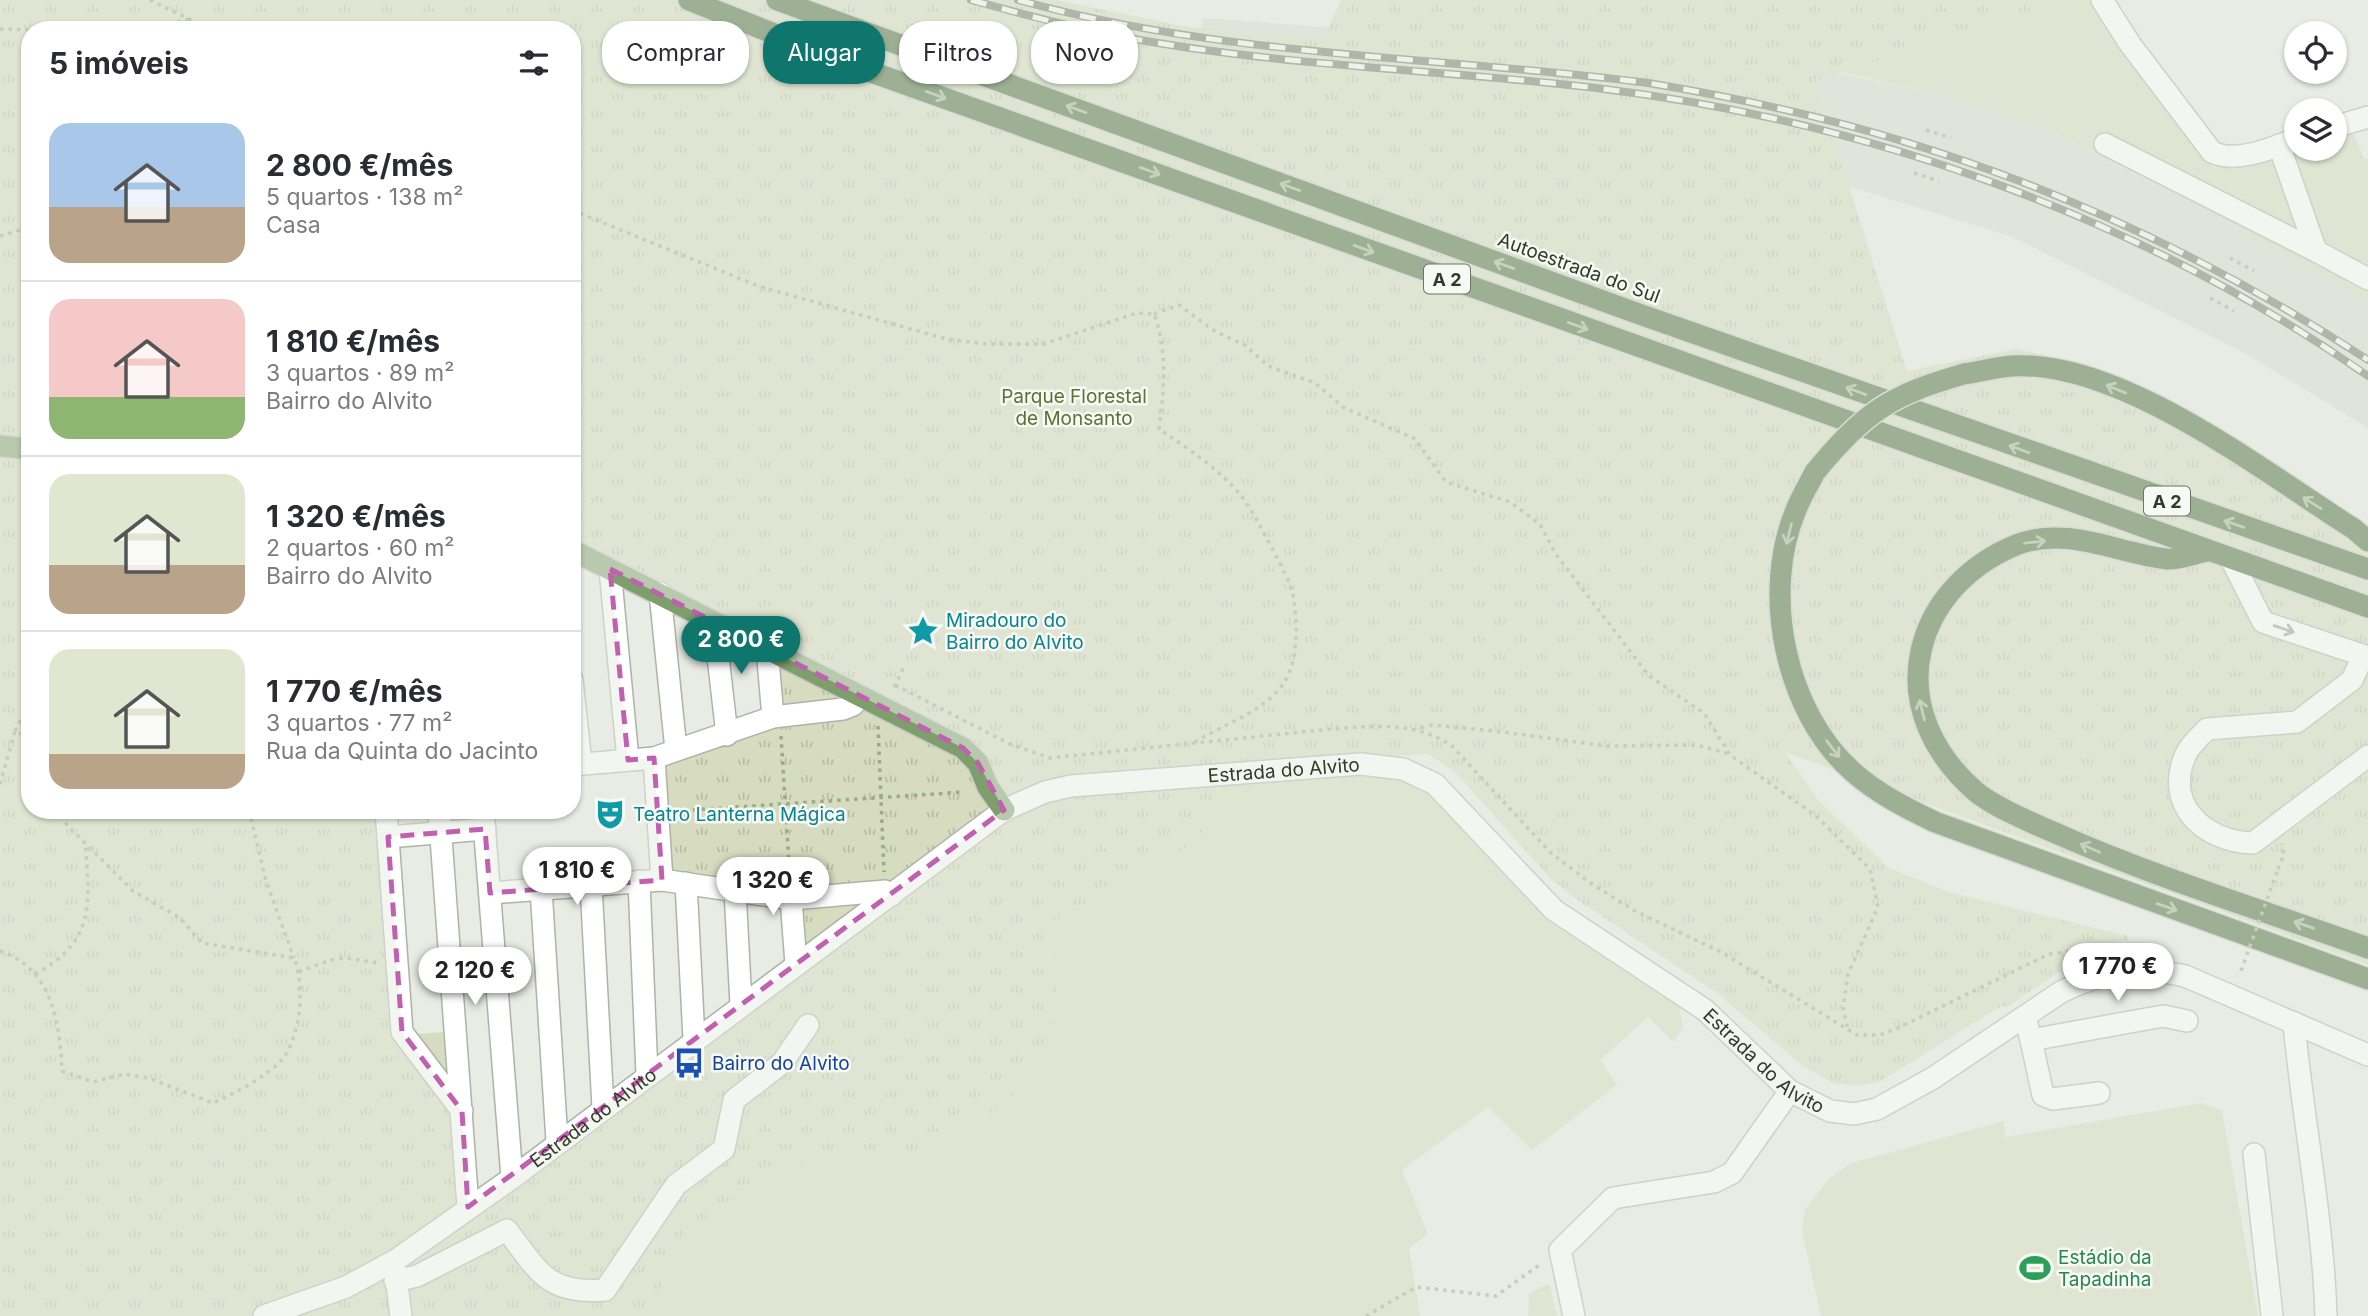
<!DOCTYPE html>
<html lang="pt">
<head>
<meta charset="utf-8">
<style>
	:root { --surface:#fff; --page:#f7f7f7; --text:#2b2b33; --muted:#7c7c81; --line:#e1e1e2; --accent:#0f766e }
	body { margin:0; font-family:Inter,sans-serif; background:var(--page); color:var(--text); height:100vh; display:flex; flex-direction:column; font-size:26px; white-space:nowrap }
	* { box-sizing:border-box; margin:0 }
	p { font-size:23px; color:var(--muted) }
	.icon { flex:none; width:38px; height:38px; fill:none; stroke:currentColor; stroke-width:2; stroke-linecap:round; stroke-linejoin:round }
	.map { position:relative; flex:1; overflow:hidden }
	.details { position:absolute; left:21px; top:21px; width:560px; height:798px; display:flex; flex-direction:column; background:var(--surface); border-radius:28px; box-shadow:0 2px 5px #0004 }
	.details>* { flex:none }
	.banner { position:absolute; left:602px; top:21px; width:665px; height:63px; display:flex; gap:14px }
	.controls { position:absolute; left:2284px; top:21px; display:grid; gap:14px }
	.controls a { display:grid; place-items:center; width:63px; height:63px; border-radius:50%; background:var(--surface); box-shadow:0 2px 5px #0004; font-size:35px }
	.price { position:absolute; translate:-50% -60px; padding:0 16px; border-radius:24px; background:#fff; color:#222; font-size:23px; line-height:46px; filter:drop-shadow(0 2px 4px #0008) }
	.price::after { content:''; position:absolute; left:50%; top:42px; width:21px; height:16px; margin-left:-10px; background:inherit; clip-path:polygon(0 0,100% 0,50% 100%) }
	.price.selected { background:var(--accent); color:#fff }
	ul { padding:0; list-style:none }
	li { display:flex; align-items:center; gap:21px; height:175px; padding:0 28px }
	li+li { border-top:2px solid var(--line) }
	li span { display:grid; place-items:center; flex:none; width:196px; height:140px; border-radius:21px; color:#555 }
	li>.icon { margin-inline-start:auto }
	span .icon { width:84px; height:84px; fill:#fffc; stroke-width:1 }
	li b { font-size:30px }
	h2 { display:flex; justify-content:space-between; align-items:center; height:84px; padding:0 28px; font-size:30px }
	.pill { padding:0 24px; border-radius:28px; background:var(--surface); box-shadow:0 2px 5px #0004; font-size:24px; line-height:63px }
	.pill.selected { background:var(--accent); color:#fff }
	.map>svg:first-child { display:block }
	.built { fill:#d8dcd2 }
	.green { fill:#d7dbbf }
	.park { fill:url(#park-tufts); fill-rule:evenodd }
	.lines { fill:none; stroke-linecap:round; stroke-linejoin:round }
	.minor-casing { stroke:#acb4a7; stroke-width:24 }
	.major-casing { stroke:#c4c8c2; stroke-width:24 }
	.highway-casing { stroke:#c4c8c2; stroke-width:24 }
	.path { stroke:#97ad87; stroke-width:3.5; stroke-dasharray:3.5 5; stroke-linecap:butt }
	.minor { stroke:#fff; stroke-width:21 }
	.major { stroke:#7e9e6c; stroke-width:21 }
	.highway { stroke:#436633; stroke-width:21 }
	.rail-casing { stroke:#68775f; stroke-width:8 }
	.rail { stroke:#f7f9f4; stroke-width:5; stroke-dasharray:16; stroke-linecap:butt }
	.highway-bridge-casing { stroke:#c4c8c2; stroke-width:24; stroke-linecap:butt }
	.path-bridge { stroke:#97ad87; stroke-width:3.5; stroke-dasharray:3.5 5; stroke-linecap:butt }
	.highway-bridge { stroke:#436633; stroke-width:21 }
	.oneway { stroke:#9db094 }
	.oneway2 { stroke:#969e92 }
	.marked { fill:none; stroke:#c15fb1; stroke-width:5; stroke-dasharray:14 9; stroke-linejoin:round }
	.labels { text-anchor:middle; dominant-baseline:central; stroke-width:5; stroke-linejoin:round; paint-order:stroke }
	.shield { fill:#f7f9f4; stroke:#6a7563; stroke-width:2 }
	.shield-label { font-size:18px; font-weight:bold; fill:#2e3c25 }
	.street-label { font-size:19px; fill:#2e3c25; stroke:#f7f9f4 }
	.park-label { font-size:19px; fill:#5e7032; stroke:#f7f9f4 }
	.culture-label { font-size:19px; fill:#0d838f; stroke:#f7f9f4; text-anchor:start }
	.transit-label { font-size:19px; fill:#164399; stroke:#f7f9f4; text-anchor:start }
	.leisure-label { font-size:19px; fill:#27864d; stroke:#f7f9f4; text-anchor:start }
</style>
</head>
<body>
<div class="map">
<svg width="2368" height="1316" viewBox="0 0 2368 1316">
	<defs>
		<pattern id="park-tufts" width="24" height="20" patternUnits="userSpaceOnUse" patternTransform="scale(1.75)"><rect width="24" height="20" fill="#d7dbbf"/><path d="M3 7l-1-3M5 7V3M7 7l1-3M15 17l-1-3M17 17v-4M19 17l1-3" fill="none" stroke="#b9bda4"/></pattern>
	</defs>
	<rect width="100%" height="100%" fill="#e8ece4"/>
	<path class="built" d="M 915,0 L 1057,0 L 1201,30 L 1203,18 L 1776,60 L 1934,93 L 2050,131 L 2198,205 L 2362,296 L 2368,301 L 2368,428 L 2250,356 L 2013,237 L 1769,162 Z"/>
	<path class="green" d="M 1358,0 L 2091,0 L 2214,168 L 2296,146 L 2296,149 L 2334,149 L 2335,135 L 2352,130 L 2364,159 L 2368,158 L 2368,301 L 2198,205 L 2050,131 L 1934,93 L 1780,58 Z
		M 1343,774 L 1399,776 L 1441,802 L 1549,922 L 1679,1007 L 1683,1028 L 1673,1042 L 1648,1017 L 1600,1060 L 1617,1085 L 1532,1150 L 1488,1107 L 1402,1170 L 1428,1234 L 1409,1248 L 1420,1316 L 645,1316 L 691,1216 L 1087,799 Z
		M 2202,1103 L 2222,1110 L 2258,1316 L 1821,1316 L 1802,1232 L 1805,1209 L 1829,1179 L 1851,1163 L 2004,1121 L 2005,1137 Z
		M 1549,1283 L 1557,1316 L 1528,1316 L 1529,1294 Z"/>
	<path class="park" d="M 0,0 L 1054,0 L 1180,26 L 1323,40 L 1341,0 L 2063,0 L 1816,80 L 1907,371 L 2016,349 L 2086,364 L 2159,399 L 2368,535 L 2368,965 L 1785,752 L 1819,801 L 1889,868 L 1949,892 L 2128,936 L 2128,940 L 2104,943 L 2005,1008 L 2003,1005 L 1881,1081 L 1857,1086 L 1833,1083 L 1803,1066 L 1717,993 L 1579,901 L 1551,879 L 1456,773 L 1428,754 L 1246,764 L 1197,841 L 1051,923 L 1058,1009 L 1039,1067 L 1002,1107 L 905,1157 L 809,1159 L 686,1231 L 647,1316 L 0,1316 ZM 30,30 L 572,30 L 572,557 L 773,662 L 778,721 L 652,759 L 663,886 L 793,907 L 798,972 L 462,1217 L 445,1032 L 390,1036 L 375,810 L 30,810 Z"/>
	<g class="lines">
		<g class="minor-casing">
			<g id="minor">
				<path d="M 2102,0 L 2130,44 L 2212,152 C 2235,164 2273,148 2296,139"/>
				<path d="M 2334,127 L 2368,117"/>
				<path d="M 2105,144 L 2316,251"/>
				<path d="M 2279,145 L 2316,251 L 2368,279"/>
				<path d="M 2231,559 L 2263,622 L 2368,657"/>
				<path d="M 610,569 L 628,760"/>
				<path d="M 660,593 L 676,750"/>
				<path d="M 714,622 L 727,735"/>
				<path d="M 767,649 L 773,717"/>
				<path d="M 2363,656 L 2352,680 L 2297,722 L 2207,729 C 2200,737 2190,745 2186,754 C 2163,804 2204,842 2253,843 L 2368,756"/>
				<path d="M 572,680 L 581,764"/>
				<path d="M 654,758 L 662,880"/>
				<path d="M 572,765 L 654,758 L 773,717 L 843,709 L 853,705 L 860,696"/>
				<path d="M 386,810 L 402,1032 L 462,1111"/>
				<path d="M 439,810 L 468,1207"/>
				<path d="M 483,810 L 512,1178"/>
				<path d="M 388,837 L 485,829"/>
				<path d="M 639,881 L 647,1075"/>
				<path d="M 686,883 L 694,1039"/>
				<path d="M 591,885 L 603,1108"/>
				<path d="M 541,889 L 557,1141"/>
				<path d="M 735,890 L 741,1005"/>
				<path d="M 490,893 L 662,880 L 791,899 L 885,891 L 892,895"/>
				<path d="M 791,899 L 796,964"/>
				<path d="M 2025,1017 L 2031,1040 L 2163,1016 L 2187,1021"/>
				<path d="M 2294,1023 C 2303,1121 2323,1218 2326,1316"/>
				<path d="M 2031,1040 L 2043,1095 L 2053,1099 L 2099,1093"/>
				<path d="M 2254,1154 L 2272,1316"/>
				<path d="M 395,1270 L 401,1316"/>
				<path d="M 395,1281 L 417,1276 L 507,1230 C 538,1271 548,1295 605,1290 L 676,1185 L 724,1149 L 734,1100 L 782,1063 L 808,1025"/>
				<path id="s1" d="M 264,1316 L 346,1287 L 396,1260 L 512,1178 L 1004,810 L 1045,792 L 1071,786 L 1361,764 L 1403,769 L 1435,784 L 1554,910 L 1705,1010 L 1790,1091 L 1830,1111 L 1854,1114 L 1877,1109 L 1933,1078 L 2061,992 C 2099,973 2142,966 2185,976 L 2368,1055"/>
				<path d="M 1574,1316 L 1560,1250 L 1613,1198 L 1714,1182 L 1732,1173 L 1790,1091"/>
			</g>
		</g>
		<g class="major-casing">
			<path id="major" d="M 0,446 L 30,449
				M 572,550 L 963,748 L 978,763 L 988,787 L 1004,810"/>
		</g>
		<g class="highway-casing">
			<path id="highway" d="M 689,0 L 860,68 L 2368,607
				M 777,0 L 1639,314 L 2368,569
				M 1964,374 C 1980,372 1996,367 2012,366 C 2120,359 2265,473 2354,529 L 2368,541
				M 1815,472 C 1809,484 1801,497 1796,510 C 1761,593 1785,712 1853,772 C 1878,794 1906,808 1935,822 L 2368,979
				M 2208,551 C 2196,553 2179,560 2167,559 C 2117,553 2066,525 2016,545 C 1970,564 1932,601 1921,651 C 1909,705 1934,755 1975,791 C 1995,808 2035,824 2060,835 C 2160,879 2265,911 2368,948"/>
		</g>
		<path class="path" d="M 150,0 L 212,30
			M 0,29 L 43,30
			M 144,30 L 189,19
			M 1926,130 L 1951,138
			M 1914,173 L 1939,181
			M 572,210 L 758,286 L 946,339 L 987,344 L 1044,344 L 1137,313 L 1154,314 C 1168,350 1164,392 1159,429 C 1190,450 1226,473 1248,505 C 1255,516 1290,580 1292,590 C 1298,619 1300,665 1280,688 C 1259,714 1222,725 1195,742
			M 0,236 L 30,227
			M 2230,258 L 2254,271
			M 2210,298 L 2234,311
			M 1154,314 L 1179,305 L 1216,332 L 1245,345 L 1268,366 L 1315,383 L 1343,407 L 1415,439 L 1446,482 L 1510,502 L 1540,524 L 1555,553 L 1649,676 L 1704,713 L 1730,755 L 1816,816 L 1870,869 L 1878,907 L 1848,974 L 1843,1008 L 1848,1030
			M 895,685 L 1010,744 L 1050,758 L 1331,729 C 1374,726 1415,721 1452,746 L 1551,853 L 1589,882 L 1633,910 L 1721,952 L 1857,1035 L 1880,1035 L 1898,1028 L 2049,954 L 2101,947 L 2109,957
			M 894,687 L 905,665
			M 878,726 L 884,872
			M 1421,728 L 1432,725 L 1495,731 L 1607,746 L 1697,745 L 1729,754
			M 15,731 L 30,702
			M 781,736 L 790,879
			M 0,784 L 15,731 L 24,735 L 30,747
			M 249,810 L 266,881 L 294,958
			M 676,811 L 964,792
			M 2278,869 L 2284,854 L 2282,844
			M 0,951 C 52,968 60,1023 62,1071 L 93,1082 L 124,1074 L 148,1078 L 213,1103 C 233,1094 275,1073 286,1054 C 301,1028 305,986 294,958 L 202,943 L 180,918 L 133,891 L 67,825 L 60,810
			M 299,972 L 330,960 L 346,958 L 378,963
			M 35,974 C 96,942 90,902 85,842
			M 1366,1316 L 1416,1287 L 1496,1296 L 1542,1263"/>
		<use href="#minor" class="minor"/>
		<use href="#major" class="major"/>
		<use href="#highway" class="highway"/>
		<g class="rail-casing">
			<path id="rail" d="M 971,0 C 1018,13 1065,26 1113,35 C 1272,66 1436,69 1596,88 C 1870,121 2141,218 2368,376
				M 1018,0 C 1222,57 1439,56 1648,83 C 1915,126 2142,213 2368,360"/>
		</g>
		<use href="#rail" class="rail"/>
		<g class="highway-bridge-casing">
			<path id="highway-bridge" d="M 1815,472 C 1865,412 1890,395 1964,374"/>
		</g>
		<path class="path-bridge" d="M 2241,971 L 2278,869"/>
		<use href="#highway-bridge" class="highway-bridge"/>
	</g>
	<defs><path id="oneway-shaft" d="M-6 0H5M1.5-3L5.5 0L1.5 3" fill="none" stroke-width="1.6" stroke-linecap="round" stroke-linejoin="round" transform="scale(1.75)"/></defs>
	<g class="oneway">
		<use href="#oneway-shaft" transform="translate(936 95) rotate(20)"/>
		<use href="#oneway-shaft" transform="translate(1076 109) rotate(-160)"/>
		<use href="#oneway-shaft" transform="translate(1150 171) rotate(20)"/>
		<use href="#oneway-shaft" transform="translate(1290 187) rotate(-160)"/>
		<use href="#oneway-shaft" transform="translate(1364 249) rotate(20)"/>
		<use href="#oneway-shaft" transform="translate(1504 265) rotate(-160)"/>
		<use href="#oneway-shaft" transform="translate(1578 326) rotate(20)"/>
		<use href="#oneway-shaft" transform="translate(2116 389) rotate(-158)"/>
		<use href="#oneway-shaft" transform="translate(1856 391) rotate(-160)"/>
		<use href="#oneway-shaft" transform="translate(2019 449) rotate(-160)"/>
		<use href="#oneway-shaft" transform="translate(2312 503) rotate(-148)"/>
		<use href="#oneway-shaft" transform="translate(2234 524) rotate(-161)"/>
		<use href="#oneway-shaft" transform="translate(1789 534) rotate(103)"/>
		<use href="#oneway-shaft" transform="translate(2035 542) rotate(-6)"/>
		<use href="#oneway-shaft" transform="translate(1922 710) rotate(-104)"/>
		<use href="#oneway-shaft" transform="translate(1833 749) rotate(52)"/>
		<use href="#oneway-shaft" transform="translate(2090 848) rotate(-156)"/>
		<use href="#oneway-shaft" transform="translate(2167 907) rotate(19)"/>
		<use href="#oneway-shaft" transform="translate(2304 925) rotate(-161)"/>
	</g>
	<use class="oneway2" href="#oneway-shaft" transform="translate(2284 629) rotate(19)"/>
	<path d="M0 0H2368V1316H0ZM 610,569 L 963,748 L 978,763 L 1004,810 L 468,1207 L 462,1111 L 402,1032 L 388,837 L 485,829 L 490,893 L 662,880 L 654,758 L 628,760 Z" fill="#e8ece4" fill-opacity=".55" fill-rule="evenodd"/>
	<path class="marked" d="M 610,569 L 963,748 L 978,763 L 1004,810 L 468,1207 L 462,1111 L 402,1032 L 388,837 L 485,829 L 490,893 L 662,880 L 654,758 L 628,760 Z"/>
	<defs>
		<g id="sight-bare" transform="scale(2.415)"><path d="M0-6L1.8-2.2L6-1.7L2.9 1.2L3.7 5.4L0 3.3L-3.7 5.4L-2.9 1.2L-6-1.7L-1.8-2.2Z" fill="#0f9aa8" stroke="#f7f9f4" stroke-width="2.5" paint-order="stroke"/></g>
		<g id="theatre-bare" transform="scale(2.415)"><path d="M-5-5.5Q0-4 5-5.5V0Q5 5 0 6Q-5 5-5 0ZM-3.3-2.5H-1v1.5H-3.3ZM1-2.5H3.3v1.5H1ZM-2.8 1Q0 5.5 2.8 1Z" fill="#0f9aa8" stroke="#f7f9f4" stroke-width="2.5" paint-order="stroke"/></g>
		<g id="bus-bare" transform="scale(2.415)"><path d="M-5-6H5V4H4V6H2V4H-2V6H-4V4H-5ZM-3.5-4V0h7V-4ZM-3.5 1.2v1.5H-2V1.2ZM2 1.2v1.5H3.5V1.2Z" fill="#1a4fb4" stroke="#f7f9f4" stroke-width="2.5" paint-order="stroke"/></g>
		<g id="stadium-bare" transform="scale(2.415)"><path d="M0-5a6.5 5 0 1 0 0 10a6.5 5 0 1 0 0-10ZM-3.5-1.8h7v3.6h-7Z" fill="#2e9e5b" stroke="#f7f9f4" stroke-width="2.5" paint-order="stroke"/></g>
	</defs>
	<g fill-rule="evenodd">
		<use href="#sight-bare" x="923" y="631"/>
		<use href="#theatre-bare" x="610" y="814"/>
		<use href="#bus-bare" x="689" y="1063"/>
		<use href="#stadium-bare" x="2035" y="1268"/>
	</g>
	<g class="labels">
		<g class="shield">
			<rect x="1424" y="264.5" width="46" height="29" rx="5"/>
			<rect x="2144" y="486.5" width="46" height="29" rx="5"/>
		</g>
		<g class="shield-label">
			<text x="1447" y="279">A 2</text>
			<text x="2167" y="501">A 2</text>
		</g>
		<g class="street-label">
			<text transform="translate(1579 268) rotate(20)">Autoestrada do Sul</text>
			<text stroke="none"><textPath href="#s1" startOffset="1185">Estrada do Alvito</textPath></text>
			<text stroke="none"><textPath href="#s1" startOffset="1773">Estrada do Alvito</textPath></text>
			<text stroke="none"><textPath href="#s1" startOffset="387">Estrada do Alvito</textPath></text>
		</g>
		<g class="park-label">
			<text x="1074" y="396">Parque Florestal<tspan x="1074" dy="22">de Monsanto</tspan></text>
		</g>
		<g class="culture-label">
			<text x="946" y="620">Miradouro do<tspan x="946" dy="22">Bairro do Alvito</tspan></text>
			<text x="633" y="814">Teatro Lanterna Mágica</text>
		</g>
		<g class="transit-label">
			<text x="712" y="1063">Bairro do Alvito</text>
		</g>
		<g class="leisure-label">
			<text x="2058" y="1257">Estádio da<tspan x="2058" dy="22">Tapadinha</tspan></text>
		</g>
	</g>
</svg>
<div class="controls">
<a><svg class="icon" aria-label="locate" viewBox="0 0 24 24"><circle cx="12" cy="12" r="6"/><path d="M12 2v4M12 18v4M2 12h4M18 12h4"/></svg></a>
<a><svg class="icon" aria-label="layers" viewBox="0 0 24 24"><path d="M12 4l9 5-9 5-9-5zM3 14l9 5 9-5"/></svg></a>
</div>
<b class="price selected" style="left:741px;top:676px">2 800 €</b>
<b class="price" style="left:577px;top:907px">1 810 €</b>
<b class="price" style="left:773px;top:917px">1 320 €</b>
<b class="price" style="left:2118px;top:1003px">1 770 €</b>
<b class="price" style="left:475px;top:1007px">2 120 €</b>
<div class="banner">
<a class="pill">Comprar</a>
<a class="pill selected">Alugar</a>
<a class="pill">Filtros</a>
<a class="pill">Novo</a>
</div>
<section class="details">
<h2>5 imóveis<svg class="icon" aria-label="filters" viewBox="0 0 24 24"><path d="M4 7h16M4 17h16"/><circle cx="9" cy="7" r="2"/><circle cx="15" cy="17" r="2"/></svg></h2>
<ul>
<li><span style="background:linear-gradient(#a9c7e8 60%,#b9a48a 0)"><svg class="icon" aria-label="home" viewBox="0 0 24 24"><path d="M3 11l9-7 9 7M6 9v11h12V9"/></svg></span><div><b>2 800 €/mês</b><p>5 quartos · 138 m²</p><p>Casa</p></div></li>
<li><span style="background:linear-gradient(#f6c9c9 70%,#8fb573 0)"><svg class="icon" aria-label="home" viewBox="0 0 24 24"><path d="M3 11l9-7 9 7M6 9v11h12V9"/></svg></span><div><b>1 810 €/mês</b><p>3 quartos · 89 m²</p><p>Bairro do Alvito</p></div></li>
<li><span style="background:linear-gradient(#dfe7d0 65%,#b9a48a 0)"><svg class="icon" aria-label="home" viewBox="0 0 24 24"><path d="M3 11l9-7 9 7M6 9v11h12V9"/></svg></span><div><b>1 320 €/mês</b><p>2 quartos · 60 m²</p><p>Bairro do Alvito</p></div></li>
<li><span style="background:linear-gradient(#dfe7d0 75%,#b9a48a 0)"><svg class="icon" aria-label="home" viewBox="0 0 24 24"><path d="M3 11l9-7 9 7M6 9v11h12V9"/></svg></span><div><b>1 770 €/mês</b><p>3 quartos · 77 m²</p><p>Rua da Quinta do Jacinto</p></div></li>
</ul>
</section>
</div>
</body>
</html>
